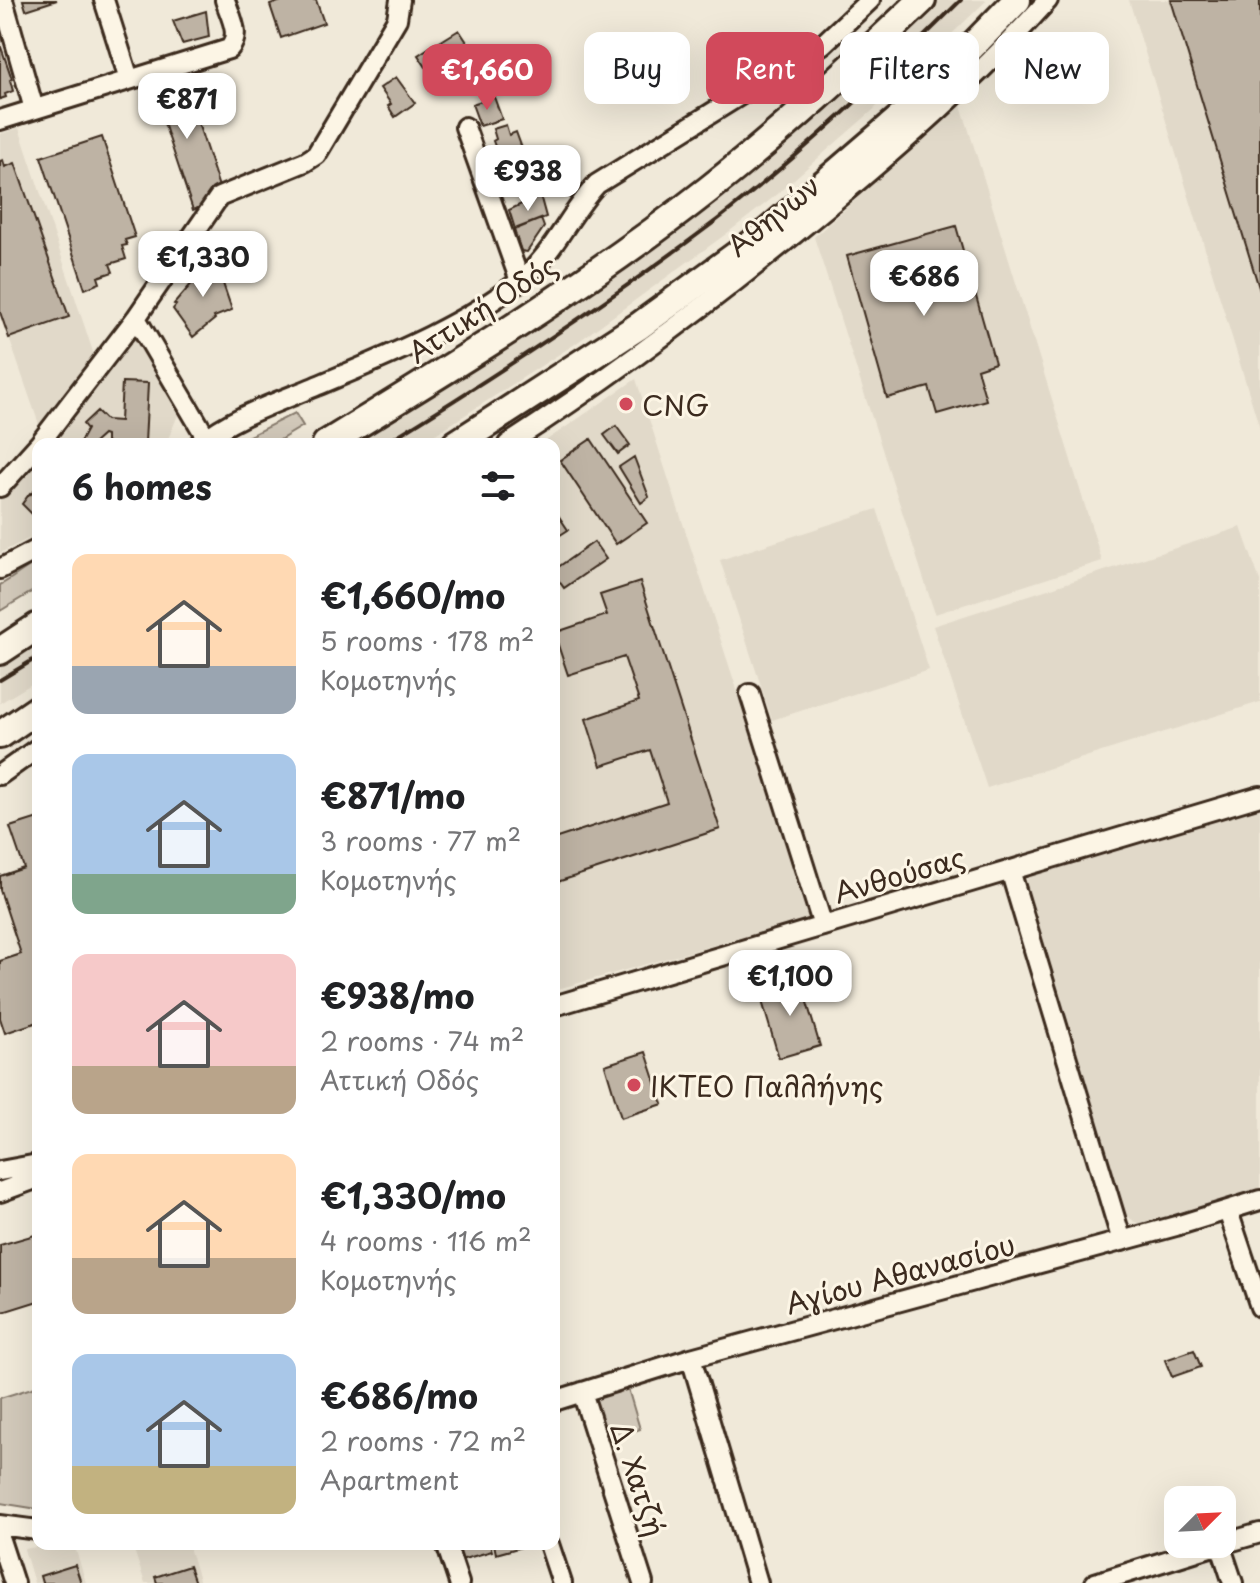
<!DOCTYPE html>
<html lang="en">
<head>
<meta charset="utf-8">
<style>
	:root { --surface:#fff; --page:#f6f6f6; --text:#202124; --muted:#757577; --accent:#d1495b }
	body { margin:0; font-family:"Playpen Sans",sans-serif; background:var(--page); color:var(--text); height:100vh; display:flex; flex-direction:column; font-size:30px; white-space:nowrap }
	* { box-sizing:border-box; margin:0 }
	p { font-size:26px; color:var(--muted) }
	.icon { flex:none; width:44px; height:44px; fill:none; stroke:currentColor; stroke-width:2; stroke-linecap:round; stroke-linejoin:round }
	.map { position:relative; flex:1; overflow:hidden }
	.drawer { position:absolute; left:32px; top:438px; width:528px; height:1112px; display:flex; flex-direction:column; background:var(--surface); border-radius:16px; box-shadow:0 8px 32px #0002 }
	.drawer>* { flex:none }
	.top-card { position:absolute; left:584px; top:32px; width:556px; height:72px; display:flex; gap:16px }
	.needle { width:52px; rotate:66deg }
	.controls { position:absolute; left:1164px; top:1486px; display:grid; gap:16px }
	.controls a { display:grid; place-items:center; width:72px; height:72px; border-radius:16px; background:var(--surface); box-shadow:0 8px 32px #0002; font-size:40px }
	.price { position:absolute; translate:-50% -68px; padding:0 18px; border-radius:16px; background:#fff; color:#222; font-size:26px; line-height:52px; filter:drop-shadow(0 2px 4px #0008) }
	.price::after { content:''; position:absolute; left:50%; top:48px; width:24px; height:18px; margin-left:-12px; background:inherit; clip-path:polygon(0 0,100% 0,50% 100%) }
	.price.active { background:var(--accent); color:#fff }
	ul { padding:0; list-style:none }
	li { display:flex; align-items:center; gap:24px; height:200px; padding:0 40px }
	li span { display:grid; place-items:center; flex:none; width:224px; height:160px; border-radius:16px; color:#555 }
	li>.icon { margin-inline-start:auto }
	span .icon { width:96px; height:96px; fill:#fffc; stroke-width:1 }
	li b { font-size:34px }
	h2 { display:flex; justify-content:space-between; align-items:center; height:96px; padding:0 40px; font-size:34px }
	.pill { padding:0 28px; border-radius:16px; background:var(--surface); box-shadow:0 8px 32px #0002; font-size:28px; line-height:72px }
	.pill.active { background:var(--accent); color:#fff }
	.map>svg:first-child { display:block }
	.built { fill:#e1d9c9 }
	.green { fill:#d2c9ba; stroke:#867a6c; stroke-width:2 }
	.building { fill:#beb3a4; stroke:#3b2a1e; stroke-width:2 }
	.lines { fill:none; stroke-linecap:round; stroke-linejoin:round }
	.minor-casing { stroke:#3b2a1e; stroke-width:24 }
	.highway-casing { stroke:#3b2a1e; stroke-width:32 }
	.minor { stroke:#fcf5e5; stroke-width:18 }
	.highway { stroke:#fcf5e5; stroke-width:26 }
	.rail { stroke:#3b2a1e; stroke-width:4 }
	.poi-dot { fill:#d1495b; stroke:#fcf5e5; stroke-width:3 }
	.labels { text-anchor:middle; dominant-baseline:central; stroke-width:6; stroke-linejoin:round; paint-order:stroke }
	.street-label { font-size:28px; fill:#3b2a1e; stroke:#fcf5e5 }
	.poi-label { font-size:28px; fill:#3b2a1e; stroke:#fcf5e5; text-anchor:start }
</style>
</head>
<body>
<div class="map">
<svg width="1260" height="1583" viewBox="0 0 1260 1583">
	<rect width="100%" height="100%" fill="#f0e9d9"/>
	<filter id="ink" filterUnits="userSpaceOnUse"><feTurbulence type="fractalNoise" baseFrequency=".0125" numOctaves="2"/><feDisplacementMap in="SourceGraphic" scale="16" xChannelSelector="R" yChannelSelector="G"/><feConvolveMatrix kernelMatrix="1 2 1 2 8 2 1 2 1" color-interpolation-filters="sRGB"/></filter>
	<g filter="url(#ink)">
		<path class="built" d="M 937,0 L 987,0 L 871,112 L 770,200 L 726,234 L 575,344 L 420,444 L 351,444 L 528,336 L 684,225 L 790,140 Z
			M 1129,0 L 1260,0 L 1260,429 Z
			M 961,105 L 1102,561 L 935,614 L 814,237 Z
			M 19,128 L 96,361 L 42,433 L 0,312 L 0,134 Z
			M 135,326 L 182,405 L 166,444 L 146,442 L 143,444 L 48,444 Z
			M 636,379 L 811,918 L 554,990 L 554,444 L 541,444 Z
			M 38,458 L 38,534 L 0,553 L 0,498 Z
			M 877,509 L 929,670 L 772,720 L 720,560 Z
			M 1241,527 L 1260,581 L 1260,702 L 987,788 L 933,626 Z
			M 38,636 L 38,680 L 0,703 L 0,659 Z
			M 1260,807 L 1260,1192 L 1150,1226 L 1135,1222 L 1121,1211 L 1028,908 L 1025,888 L 1027,879 L 1035,873 Z
			M 54,1544 L 74,1544 L 86,1583 L 34,1583 L 24,1549 Z
			M 132,1544 L 188,1544 L 200,1583 L 145,1583 Z"/>
		<path class="green" d="M 295,413 L 303,426 L 273,444 L 233,444 Z
			M 38,561 L 38,588 L 0,611 L 0,585 C 14,578 24,568 38,561 Z
			M 624,1375 L 640,1429 L 604,1441 L 585,1387 Z
			M 38,1386 L 38,1509 L 0,1503 L 0,1398 Z"/>
		<path class="building" d="M 23,0 L 57,0 L 26,10 Z
			M 284,0 L 316,0 L 324,23 L 281,38 L 270,5 Z
			M 1171,0 L 1260,0 L 1260,291 Z
			M 206,11 L 209,37 L 182,44 L 173,21 Z
			M 459,30 L 484,68 L 464,81 L 438,43 Z
			M 0,44 L 12,79 L 10,80 L 13,91 L 5,94 L 6,97 L 0,99 Z
			M 435,44 L 444,58 L 428,70 L 418,55 Z
			M 449,60 L 458,74 L 446,82 L 437,67 Z
			M 183,77 L 219,187 L 203,206 L 193,210 L 152,87 Z
			M 396,77 L 415,103 L 395,117 L 388,106 L 391,104 L 380,88 Z
			M 494,97 L 502,119 L 480,126 L 472,104 Z
			M 506,125 L 509,135 L 516,132 L 523,151 L 499,157 L 493,141 L 496,139 L 493,129 Z
			M 102,137 L 135,237 L 125,240 L 127,245 L 122,246 L 126,259 L 110,264 L 113,272 L 98,277 L 100,283 L 85,289 L 41,157 Z
			M 3,160 L 5,167 L 15,163 L 69,317 L 9,338 L 0,312 L 0,161 Z
			M 521,161 L 523,168 L 532,165 L 536,176 L 533,178 L 536,185 L 512,194 L 503,168 Z
			M 540,195 L 546,217 L 515,229 L 509,210 Z
			M 541,219 L 544,227 L 527,252 L 521,251 L 514,230 Z
			M 956,226 L 995,363 L 977,369 L 986,400 L 937,414 L 929,387 L 887,398 L 847,256 Z
			M 213,254 L 232,310 L 214,317 L 215,319 L 193,337 L 173,309 L 176,305 L 174,304 L 200,274 L 198,267 L 204,267 Z
			M 122,382 L 148,383 L 145,443 L 106,443 L 106,436 L 103,435 L 93,444 L 79,444 L 87,429 L 83,424 L 97,411 L 106,420 L 120,421 Z
			M 616,426 L 630,445 L 618,454 L 604,435 Z
			M 591,439 L 647,523 L 616,544 L 560,460 Z
			M 634,457 L 649,497 L 641,503 L 619,467 Z
			M 38,487 L 38,510 L 32,514 L 22,504 L 30,493 L 31,494 Z
			M 554,509 L 568,530 L 554,539 Z
			M 594,542 L 606,559 L 564,588 L 554,574 L 554,570 Z
			M 640,582 L 720,829 L 554,883 L 554,839 L 667,802 L 650,750 L 601,766 L 586,719 L 639,701 L 624,657 L 568,675 L 554,633 L 607,615 L 600,595 Z
			M 38,818 L 38,1022 L 5,1033 L 0,1018 L 0,961 L 21,954 L 0,890 L 0,876 L 24,868 L 10,827 Z
			M 800,979 L 820,1046 L 779,1058 L 759,991 Z
			M 646,1052 L 663,1104 L 621,1118 L 605,1065 Z
			M 38,1234 L 38,1301 L 0,1313 L 0,1245 Z
			M 1194,1350 L 1201,1367 L 1172,1377 L 1165,1360 Z
			M 452,1544 L 490,1544 L 492,1551 L 457,1561 Z
			M 494,1544 L 525,1544 L 525,1546 L 496,1554 Z
			M 75,1565 L 81,1583 L 42,1583 L 40,1576 Z
			M 189,1566 L 195,1583 L 157,1583 L 155,1577 Z"/>
		<g class="lines">
			<g class="minor-casing">
				<path id="minor" d="M 3,0 L 34,109
					M 104,0 L 129,79
					M 0,120 L 229,49 C 242,35 230,16 225,0
					M 465,127 L 520,281
					M 136,318 L 210,444
					M 39,444 L 136,318 L 219,197 L 305,162 L 316,155 L 397,19 L 400,0
					M 199,444 C 232,417 275,403 314,387 C 383,358 462,327 521,280 C 553,255 569,214 597,184 L 823,44 L 870,0
					M 508,444 C 619,372 724,293 826,208 C 904,143 980,76 1048,0
					M 0,487 L 38,445
					M 0,569 L 38,549
					M 750,694 L 823,926
					M 0,775 L 38,748
					M 1010,870 L 1122,1241
					M 554,1006 L 1260,796
					M 0,1171 L 38,1164
					M 0,1192 L 38,1178
					M 1228,1211 L 1260,1307
					M 691,1358 L 758,1583
					M 582,1392 L 643,1583
					M 554,1401 L 691,1358 L 1176,1226 L 1260,1200
					M 0,1525 L 38,1530
					M 0,1540 L 14,1583
					M 446,1544 L 459,1583
					M 549,1544 L 562,1583
					M 1220,1544 L 1233,1583
					M 1222,1544 L 1260,1533
					M 1095,1583 L 1220,1544"/>
			</g>
			<g class="highway-casing">
				<path id="highway" d="M 326,444 C 457,364 588,284 709,189 C 784,130 853,66 922,0
					M 456,444 L 639,326 L 764,235 L 913,107 L 1017,0
					M 0,651 L 38,626
					M 0,735 L 38,709"/>
			</g>
			<use href="#minor" class="minor"/>
			<use href="#highway" class="highway"/>
			<path class="rail" d="M 384,444 C 498,374 610,301 717,220 C 804,153 883,77 961,0
				M 0,680 L 38,657"/>
		</g>
	</g>
	<g class="poi-dot">
		<circle cx="626" cy="404" r="8"/>
		<circle cx="634" cy="1085" r="8"/>
	</g>
	<g class="labels">
		<g class="street-label">
			<text transform="translate(773 215) rotate(-39)">Αθηνών</text>
			<text transform="translate(482 308) rotate(-33)">Αττική Οδός</text>
			<text transform="translate(899 874) rotate(-16)">Ανθούσας</text>
			<text transform="translate(900 1273) rotate(-15)">Αγίου Αθανασίου</text>
			<text transform="translate(639 1479) rotate(72)">Δ. Χατζή</text>
		</g>
		<g class="poi-label">
			<text x="642" y="404">CNG</text>
			<text x="650" y="1085">ΙΚΤΕΟ Παλλήνης</text>
		</g>
	</g>
</svg>
<div class="controls">
<a><svg class="needle" viewBox="-14 -14 28 28"><path d="M0-13l5 13h-10z" fill="#e53935"/><path d="M0 13l5-13h-10z" fill="#757577"/></svg></a>
</div>
<b class="price active" style="left:487px;top:112px">€1,660</b>
<b class="price" style="left:187px;top:141px">€871</b>
<b class="price" style="left:528px;top:213px">€938</b>
<b class="price" style="left:203px;top:299px">€1,330</b>
<b class="price" style="left:924px;top:318px">€686</b>
<b class="price" style="left:790px;top:1018px">€1,100</b>
<div class="top-card">
<a class="pill">Buy</a>
<a class="pill active">Rent</a>
<a class="pill">Filters</a>
<a class="pill">New</a>
</div>
<section class="drawer">
<h2>6 homes<svg class="icon" aria-label="filters" viewBox="0 0 24 24"><path d="M4 7h16M4 17h16"/><circle cx="9" cy="7" r="2"/><circle cx="15" cy="17" r="2"/></svg></h2>
<ul>
<li><span style="background:linear-gradient(#ffd9b3 70%,#9aa5b1 0)"><svg class="icon" aria-label="home" viewBox="0 0 24 24"><path d="M3 11l9-7 9 7M6 9v11h12V9"/></svg></span><div><b>€1,660/mo</b><p>5 rooms · 178 m²</p><p>Κομοτηνής</p></div></li>
<li><span style="background:linear-gradient(#a9c7e8 75%,#7fa58c 0)"><svg class="icon" aria-label="home" viewBox="0 0 24 24"><path d="M3 11l9-7 9 7M6 9v11h12V9"/></svg></span><div><b>€871/mo</b><p>3 rooms · 77 m²</p><p>Κομοτηνής</p></div></li>
<li><span style="background:linear-gradient(#f6c9c9 70%,#b9a48a 0)"><svg class="icon" aria-label="home" viewBox="0 0 24 24"><path d="M3 11l9-7 9 7M6 9v11h12V9"/></svg></span><div><b>€938/mo</b><p>2 rooms · 74 m²</p><p>Αττική Οδός</p></div></li>
<li><span style="background:linear-gradient(#ffd9b3 65%,#b9a48a 0)"><svg class="icon" aria-label="home" viewBox="0 0 24 24"><path d="M3 11l9-7 9 7M6 9v11h12V9"/></svg></span><div><b>€1,330/mo</b><p>4 rooms · 116 m²</p><p>Κομοτηνής</p></div></li>
<li><span style="background:linear-gradient(#a9c7e8 70%,#c2b280 0)"><svg class="icon" aria-label="home" viewBox="0 0 24 24"><path d="M3 11l9-7 9 7M6 9v11h12V9"/></svg></span><div><b>€686/mo</b><p>2 rooms · 72 m²</p><p>Apartment</p></div></li>
</ul>
</section>
</div>
</body>
</html>
